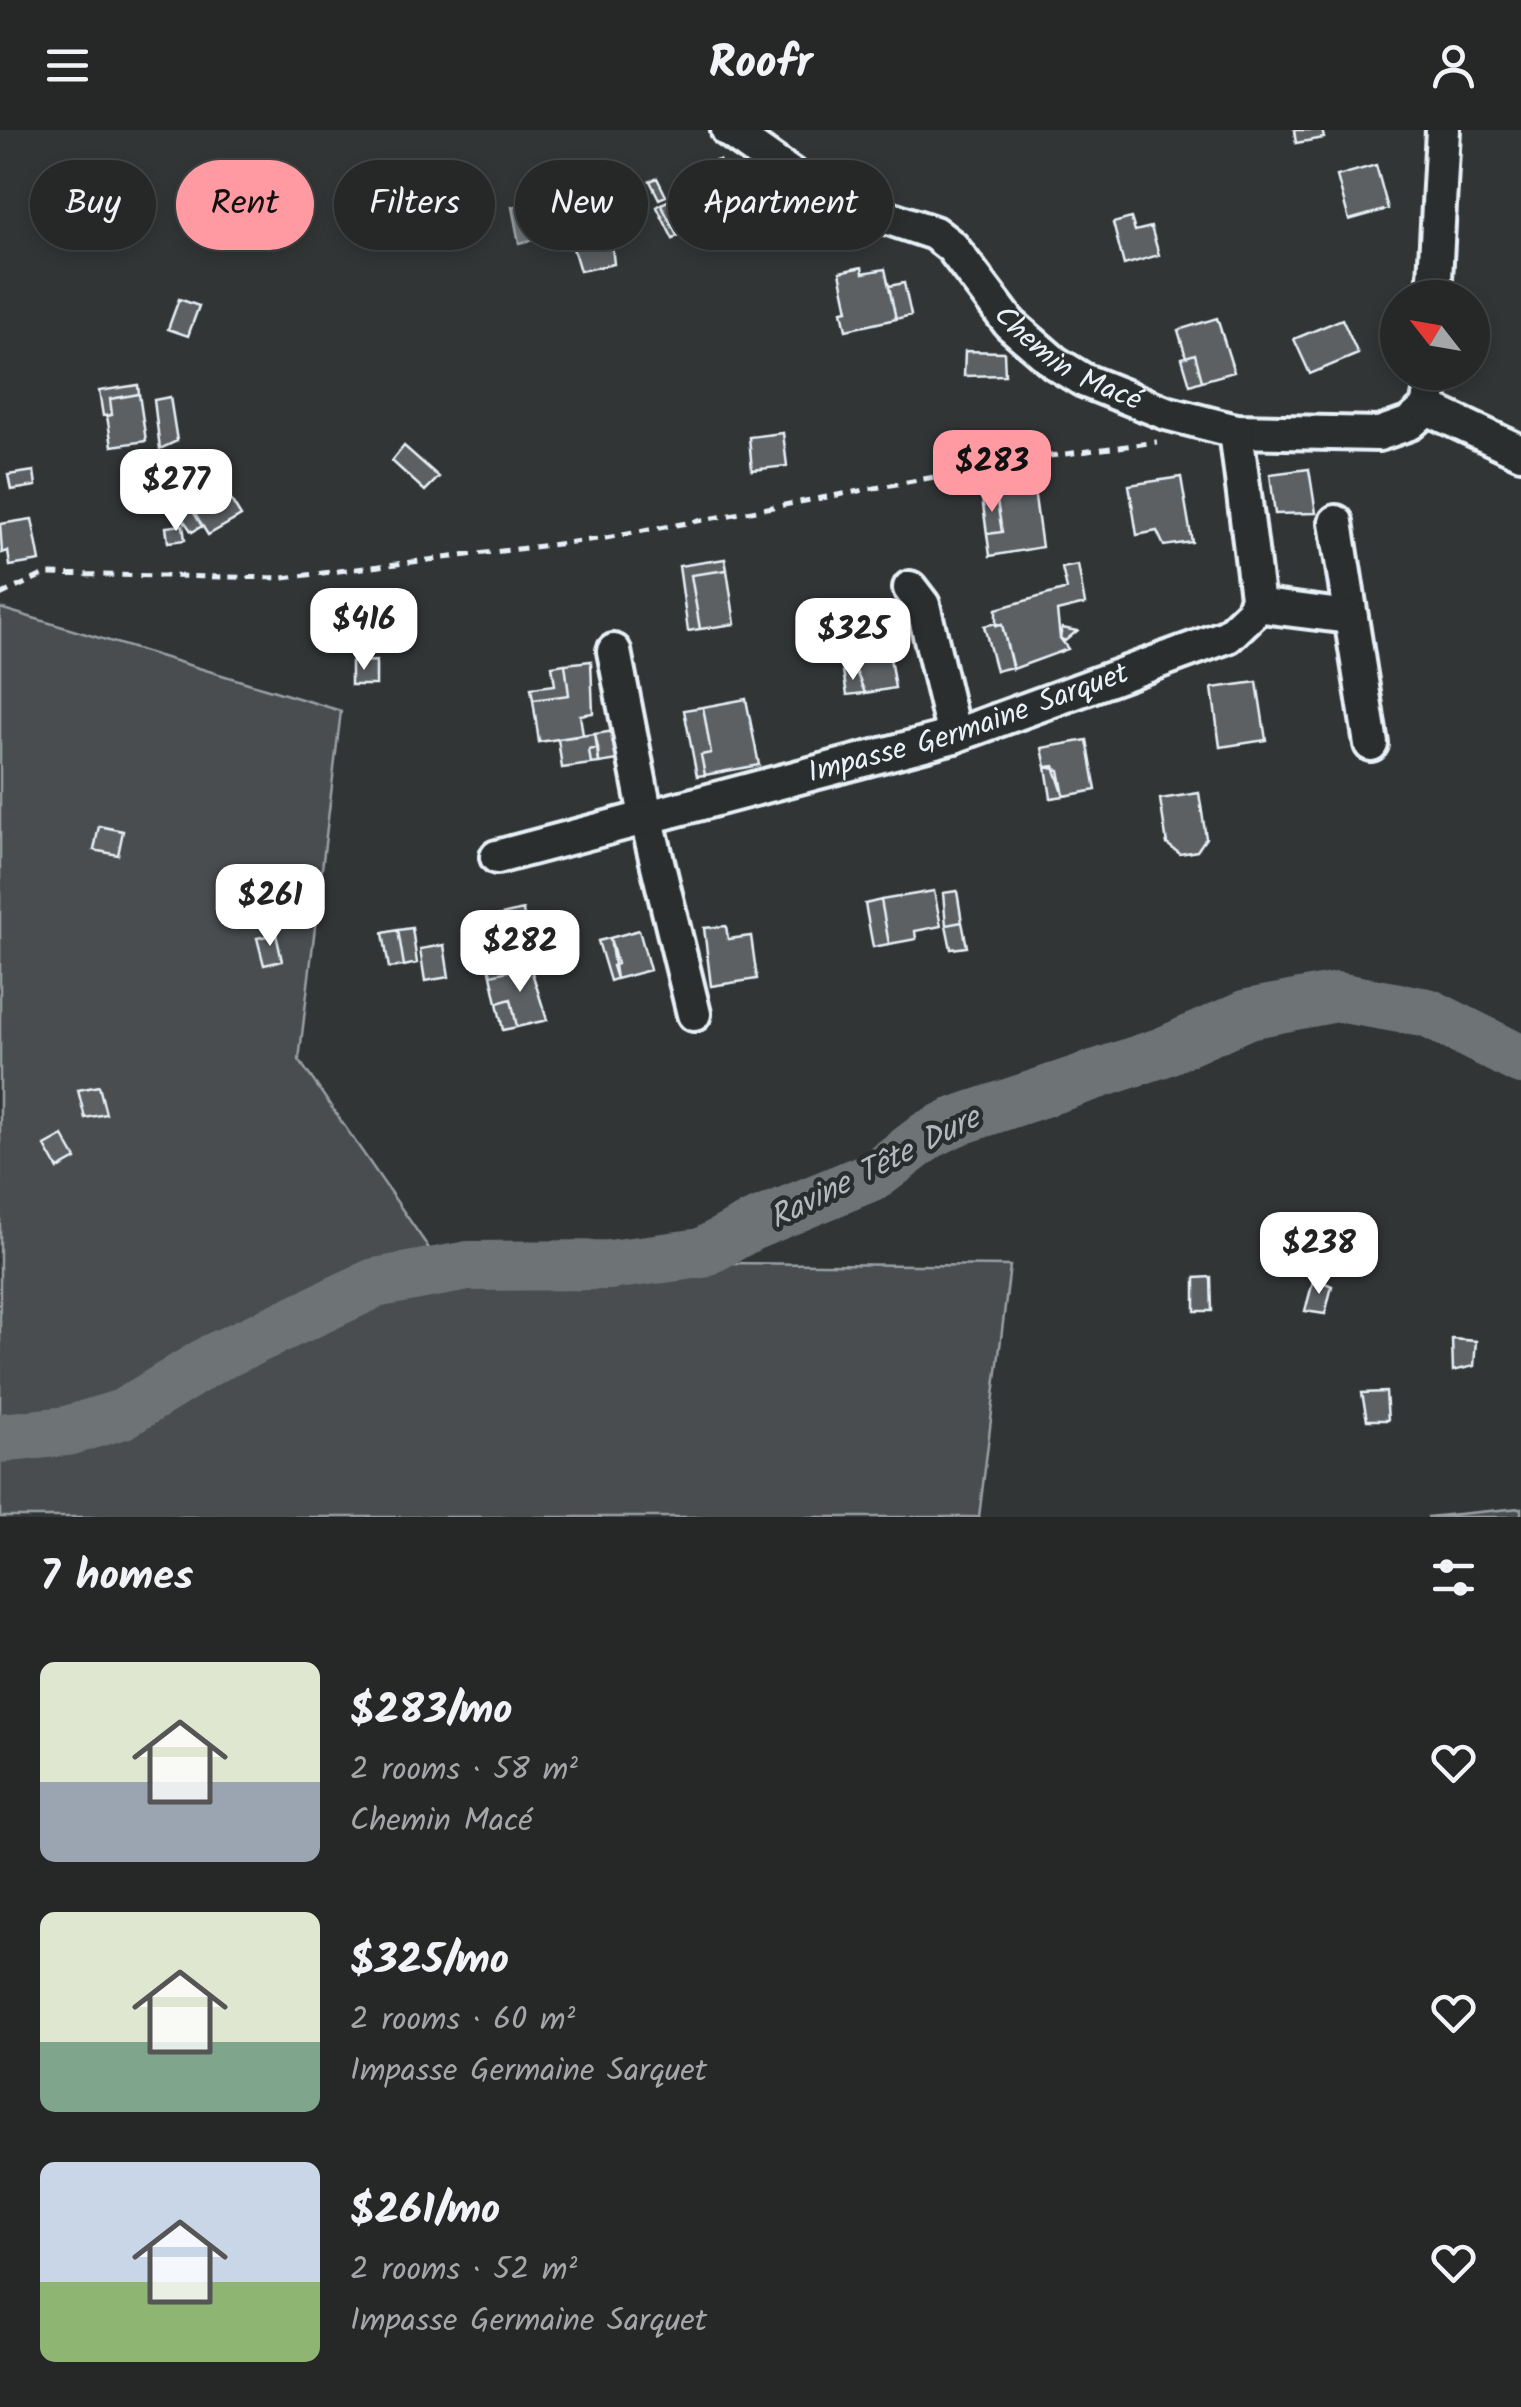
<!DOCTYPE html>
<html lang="en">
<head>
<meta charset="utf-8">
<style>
	:root { --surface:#262828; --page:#323434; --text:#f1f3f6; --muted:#a4a6a8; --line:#424445; --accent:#ff9aa2 }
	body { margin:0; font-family:Kalam,sans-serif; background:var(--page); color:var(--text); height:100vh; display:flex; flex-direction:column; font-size:38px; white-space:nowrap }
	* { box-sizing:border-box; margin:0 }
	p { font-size:32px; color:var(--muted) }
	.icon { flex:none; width:55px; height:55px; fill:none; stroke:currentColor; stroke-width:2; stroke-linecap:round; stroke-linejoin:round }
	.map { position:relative; height:1387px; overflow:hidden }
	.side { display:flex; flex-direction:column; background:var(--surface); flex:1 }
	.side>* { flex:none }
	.guide { position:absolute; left:30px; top:30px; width:1000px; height:90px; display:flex; gap:20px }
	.needle { width:65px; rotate:301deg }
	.controls { position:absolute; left:1380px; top:150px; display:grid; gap:20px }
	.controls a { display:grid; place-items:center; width:110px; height:110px; border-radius:50%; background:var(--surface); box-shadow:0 5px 15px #0003,0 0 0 2px var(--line); font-size:50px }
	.price { position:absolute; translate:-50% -85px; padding:0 22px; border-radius:20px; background:#fff; color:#222; font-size:32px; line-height:65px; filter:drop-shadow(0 2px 5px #0008) }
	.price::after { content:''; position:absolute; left:50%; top:60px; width:30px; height:22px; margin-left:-15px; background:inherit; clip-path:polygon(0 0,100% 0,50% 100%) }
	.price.on { background:var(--accent); color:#111 }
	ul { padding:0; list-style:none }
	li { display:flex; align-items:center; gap:30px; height:250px; padding:0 40px }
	li span { display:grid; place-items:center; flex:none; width:280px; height:200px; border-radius:15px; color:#555 }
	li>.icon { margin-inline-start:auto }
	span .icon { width:120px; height:120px; fill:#fffc; stroke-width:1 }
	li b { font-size:42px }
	h2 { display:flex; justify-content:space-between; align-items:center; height:120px; padding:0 40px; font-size:42px }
	.pill { padding:0 35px; border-radius:45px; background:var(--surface); box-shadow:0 5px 15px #0003,0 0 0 2px var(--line); font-size:35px; line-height:90px }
	.pill.on { background:var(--accent); color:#111 }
	header { display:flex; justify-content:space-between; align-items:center; height:130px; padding:0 40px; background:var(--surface); font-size:45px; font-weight:600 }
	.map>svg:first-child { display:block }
	.green { fill:#494d4f; stroke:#989fa4; stroke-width:2.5 }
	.water { fill:#6e7376; stroke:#9fa5aa; stroke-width:2.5 }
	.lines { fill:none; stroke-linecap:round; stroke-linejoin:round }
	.river { stroke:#6e7376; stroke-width:50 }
	.building { fill:#5c6063; stroke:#e8f1f8; stroke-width:2.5 }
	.minor-casing { stroke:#e8f1f8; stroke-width:40 }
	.path { stroke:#e8f1f8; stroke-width:5; stroke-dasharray:10 8; stroke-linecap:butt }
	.minor { stroke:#2a2d2e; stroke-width:32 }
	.labels { text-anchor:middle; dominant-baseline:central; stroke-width:9; stroke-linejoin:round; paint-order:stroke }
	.street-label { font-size:30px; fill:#e8f1f8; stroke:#2a2d2e }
	.water-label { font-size:32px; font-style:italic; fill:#b1b8be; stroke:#2a2d2e }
</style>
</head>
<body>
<header><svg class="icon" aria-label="menu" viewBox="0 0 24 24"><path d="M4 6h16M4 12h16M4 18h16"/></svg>Roofr<svg class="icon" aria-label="person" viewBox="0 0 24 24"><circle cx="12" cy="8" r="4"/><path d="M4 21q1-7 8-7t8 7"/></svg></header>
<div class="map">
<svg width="1521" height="1387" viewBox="0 0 1521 1387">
	<rect width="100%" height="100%" fill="#323536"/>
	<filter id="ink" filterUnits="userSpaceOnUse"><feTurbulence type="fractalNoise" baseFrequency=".01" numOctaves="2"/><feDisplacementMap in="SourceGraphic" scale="20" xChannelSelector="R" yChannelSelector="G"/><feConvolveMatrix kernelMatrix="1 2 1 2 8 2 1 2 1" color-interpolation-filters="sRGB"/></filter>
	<g filter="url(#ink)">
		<path class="green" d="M 0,478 L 341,581 L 299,930 L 437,1130 L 1010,1136 L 979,1387 L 0,1387 Z
			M 1521,1378 L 1521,1387 L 1427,1387 Z"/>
		<path class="water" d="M 535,72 L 537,84 L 530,85 L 535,109 L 519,113 L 512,77 Z"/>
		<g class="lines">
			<path class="river" d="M 0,1308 L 67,1301 L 123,1284 L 212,1229 L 375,1153 L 468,1136 L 609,1135 L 702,1123 L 749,1097 L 877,1044 L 928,1005 L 954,992 L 1163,922 L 1248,884 L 1337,867 L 1428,883 L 1521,930"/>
		</g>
		<path class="building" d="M 1294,0 L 1322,0 L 1324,8 L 1296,13 Z
			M 719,30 L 732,73 L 711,80 L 697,36 Z
			M 1376,35 L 1388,79 L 1349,90 L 1337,46 Z
			M 697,36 L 711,80 L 705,81 L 686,39 Z
			M 657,48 L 666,66 L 659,69 L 650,51 Z
			M 694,59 L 710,91 L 677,106 L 661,74 Z
			M 606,62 L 614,134 L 580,141 L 559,72 Z
			M 661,74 L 677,106 L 673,109 L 657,77 Z
			M 1131,88 L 1135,101 L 1151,97 L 1159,125 L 1124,135 L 1113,93 Z
			M 862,137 L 863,143 L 885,139 L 896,189 L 846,200 L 842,181 L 848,180 L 840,142 Z
			M 904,153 L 911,185 L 896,189 L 889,156 Z
			M 179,169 L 199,176 L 188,206 L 168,199 Z
			M 1217,188 L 1234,242 L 1202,251 L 1195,224 L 1186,227 L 1178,200 Z
			M 1342,189 L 1358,224 L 1310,244 L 1294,209 Z
			M 965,221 L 1004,222 L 1005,245 L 964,246 Z
			M 1195,224 L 1202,251 L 1190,255 L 1182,228 Z
			M 138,255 L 139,264 L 110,269 L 112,285 L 103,286 L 99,261 Z
			M 139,264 L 146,311 L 112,316 L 107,286 L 112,285 L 110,269 Z
			M 170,267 L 177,311 L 160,319 L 154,270 Z
			M 783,303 L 787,336 L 752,340 L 749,307 Z
			M 404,316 L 439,347 L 425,361 L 392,331 Z
			M 1309,339 L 1316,383 L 1275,384 L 1270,344 Z
			M 34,341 L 36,356 L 11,360 L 8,345 Z
			M 215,344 L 241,386 L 208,405 L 183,364 Z
			M 1181,347 L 1192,412 L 1164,416 L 1157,401 L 1137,405 L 1129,355 Z
			M 1034,360 L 1042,417 L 990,426 L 987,404 L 1002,402 L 996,365 Z
			M 996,365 L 1002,402 L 987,404 L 982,368 Z
			M 191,378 L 202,396 L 192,402 L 180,385 Z
			M 32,389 L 40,431 L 10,436 L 8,421 L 2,423 L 0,394 Z
			M 183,395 L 185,410 L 168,412 L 166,397 Z
			M 725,429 L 727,440 L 691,445 L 700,499 L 688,501 L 679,436 Z
			M 1078,435 L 1085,474 L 1057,481 L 1060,508 L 1068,519 L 1013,539 L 1002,495 L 996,496 L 996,479 L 1067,459 L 1062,438 Z
			M 727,440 L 735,494 L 700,499 L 691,445 Z
			M 996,493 L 1002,495 L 1012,537 L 996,541 L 984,496 Z
			M 1062,498 L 1077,501 L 1065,511 L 1060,508 Z
			M 888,516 L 895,558 L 865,563 L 855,539 L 843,541 L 840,524 Z
			M 376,531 L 376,555 L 351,555 L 351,532 Z
			M 591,531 L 593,583 L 580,585 L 583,605 L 539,612 L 533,570 L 569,565 L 565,534 Z
			M 565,534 L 569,565 L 533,570 L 531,558 L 555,555 L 552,536 Z
			M 855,539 L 865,563 L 847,565 L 843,541 Z
			M 1257,552 L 1266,610 L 1220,617 L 1212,558 Z
			M 746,569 L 759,635 L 705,645 L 701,625 L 711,623 L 703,577 Z
			M 703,577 L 711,623 L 701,625 L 705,645 L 697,646 L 684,580 Z
			M 614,601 L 618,630 L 599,633 L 595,604 Z
			M 595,604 L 598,618 L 589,620 L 591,634 L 562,638 L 558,609 Z
			M 1087,610 L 1096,660 L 1064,666 L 1059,640 L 1046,637 L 1042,618 Z
			M 598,618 L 599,633 L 591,634 L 589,620 Z
			M 1054,636 L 1064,666 L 1051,668 L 1046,637 Z
			M 1199,663 L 1206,708 L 1197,721 L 1180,724 L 1167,714 L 1160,669 Z
			M 99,696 L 123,701 L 118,725 L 94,720 Z
			M 934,761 L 941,796 L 915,801 L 916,809 L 889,814 L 881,770 Z
			M 957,761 L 962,792 L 946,795 L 943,763 Z
			M 881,770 L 889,814 L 873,817 L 865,774 Z
			M 523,780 L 530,836 L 491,845 L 484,817 L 498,814 L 493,787 Z
			M 493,787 L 498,814 L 484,817 L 478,790 Z
			M 962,792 L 967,817 L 951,819 L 946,795 Z
			M 726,796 L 728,809 L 751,806 L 757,849 L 711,856 L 704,798 Z
			M 412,798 L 417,833 L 404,836 L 398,800 Z
			M 398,800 L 404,836 L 389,838 L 383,803 Z
			M 639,800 L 650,840 L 616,849 L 610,808 Z
			M 276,804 L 282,831 L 264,835 L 257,808 Z
			M 610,808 L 617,834 L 612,836 L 616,849 L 610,851 L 598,811 Z
			M 444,815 L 449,847 L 425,851 L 420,819 Z
			M 530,836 L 547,890 L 517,897 L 511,869 L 497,873 L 491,845 Z
			M 511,869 L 517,897 L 503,900 L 497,873 Z
			M 99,956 L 106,984 L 85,988 L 78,960 Z
			M 63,1006 L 76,1029 L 58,1039 L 45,1016 Z
			M 1211,1147 L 1212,1181 L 1195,1181 L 1195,1148 Z
			M 1314,1148 L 1332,1156 L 1325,1184 L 1305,1181 Z
			M 1452,1209 L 1476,1211 L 1474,1236 L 1453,1241 Z
			M 1386,1262 L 1388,1290 L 1367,1290 L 1362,1263 Z"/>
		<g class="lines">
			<g class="minor-casing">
				<g id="minor">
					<path id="s1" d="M 728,0 L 820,65 L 934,103 L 952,117 L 1010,194 L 1055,233 L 1083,250 L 1166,283 L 1236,301 L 1379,304 L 1410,293 L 1427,278 L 1434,242"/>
					<path d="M 1434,168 L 1443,0"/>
					<path d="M 1427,278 L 1521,322"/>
					<path d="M 1336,392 L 1371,614"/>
					<path d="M 910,458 L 923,475 L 954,606"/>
					<path d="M 1255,475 L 1349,487"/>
					<path d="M 614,521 L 646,686 L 694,884"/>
					<path id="s2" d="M 497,727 L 954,606 L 1228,506 L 1252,483 L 1257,467 L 1236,301"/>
				</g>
			</g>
			<path class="path" d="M 0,465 L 45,444 L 283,448 L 606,408 L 1042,327 L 1157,312"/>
			<use href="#minor" class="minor"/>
		</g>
	</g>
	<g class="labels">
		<g class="street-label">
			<text stroke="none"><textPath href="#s1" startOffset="420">Chemin Macé</textPath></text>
			<text stroke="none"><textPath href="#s2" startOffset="490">Impasse Germaine Sarquet</textPath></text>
		</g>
		<g class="water-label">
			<text transform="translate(875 1039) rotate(-27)">Ravine Tête Dure</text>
		</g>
	</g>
</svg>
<div class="controls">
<a><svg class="needle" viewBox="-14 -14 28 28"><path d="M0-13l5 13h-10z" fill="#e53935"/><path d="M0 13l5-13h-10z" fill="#a4a6a8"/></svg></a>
</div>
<b class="price on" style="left:992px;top:385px">$283</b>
<b class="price" style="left:176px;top:404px">$277</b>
<b class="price" style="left:364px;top:543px">$416</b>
<b class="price" style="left:853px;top:553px">$325</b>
<b class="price" style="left:270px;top:819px">$261</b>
<b class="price" style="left:520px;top:865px">$282</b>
<b class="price" style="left:1319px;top:1167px">$238</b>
<div class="guide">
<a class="pill">Buy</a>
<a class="pill on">Rent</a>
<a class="pill">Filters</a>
<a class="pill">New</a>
<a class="pill">Apartment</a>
</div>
</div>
<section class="side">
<h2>7 homes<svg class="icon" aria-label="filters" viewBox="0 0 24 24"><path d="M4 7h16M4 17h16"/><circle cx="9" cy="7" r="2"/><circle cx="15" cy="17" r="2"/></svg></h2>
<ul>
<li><span style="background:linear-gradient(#dfe7d0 60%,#9aa5b1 0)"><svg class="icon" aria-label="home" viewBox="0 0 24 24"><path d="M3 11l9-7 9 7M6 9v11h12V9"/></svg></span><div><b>$283/mo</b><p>2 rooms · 58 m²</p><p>Chemin Macé</p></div><svg class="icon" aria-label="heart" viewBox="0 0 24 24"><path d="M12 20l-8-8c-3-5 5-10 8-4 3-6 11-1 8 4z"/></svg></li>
<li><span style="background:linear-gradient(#dfe7d0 65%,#7fa58c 0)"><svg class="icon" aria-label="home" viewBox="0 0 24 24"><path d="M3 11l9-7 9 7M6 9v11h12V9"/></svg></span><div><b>$325/mo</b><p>2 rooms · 60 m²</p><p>Impasse Germaine Sarquet</p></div><svg class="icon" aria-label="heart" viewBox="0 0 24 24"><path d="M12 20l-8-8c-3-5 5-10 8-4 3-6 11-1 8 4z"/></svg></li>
<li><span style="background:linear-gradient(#c9d6e8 60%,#8fb573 0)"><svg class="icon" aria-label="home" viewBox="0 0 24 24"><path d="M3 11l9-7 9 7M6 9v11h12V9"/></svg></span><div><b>$261/mo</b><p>2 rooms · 52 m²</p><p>Impasse Germaine Sarquet</p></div><svg class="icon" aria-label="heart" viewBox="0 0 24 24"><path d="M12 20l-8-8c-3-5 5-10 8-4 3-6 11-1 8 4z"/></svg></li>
</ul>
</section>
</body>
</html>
